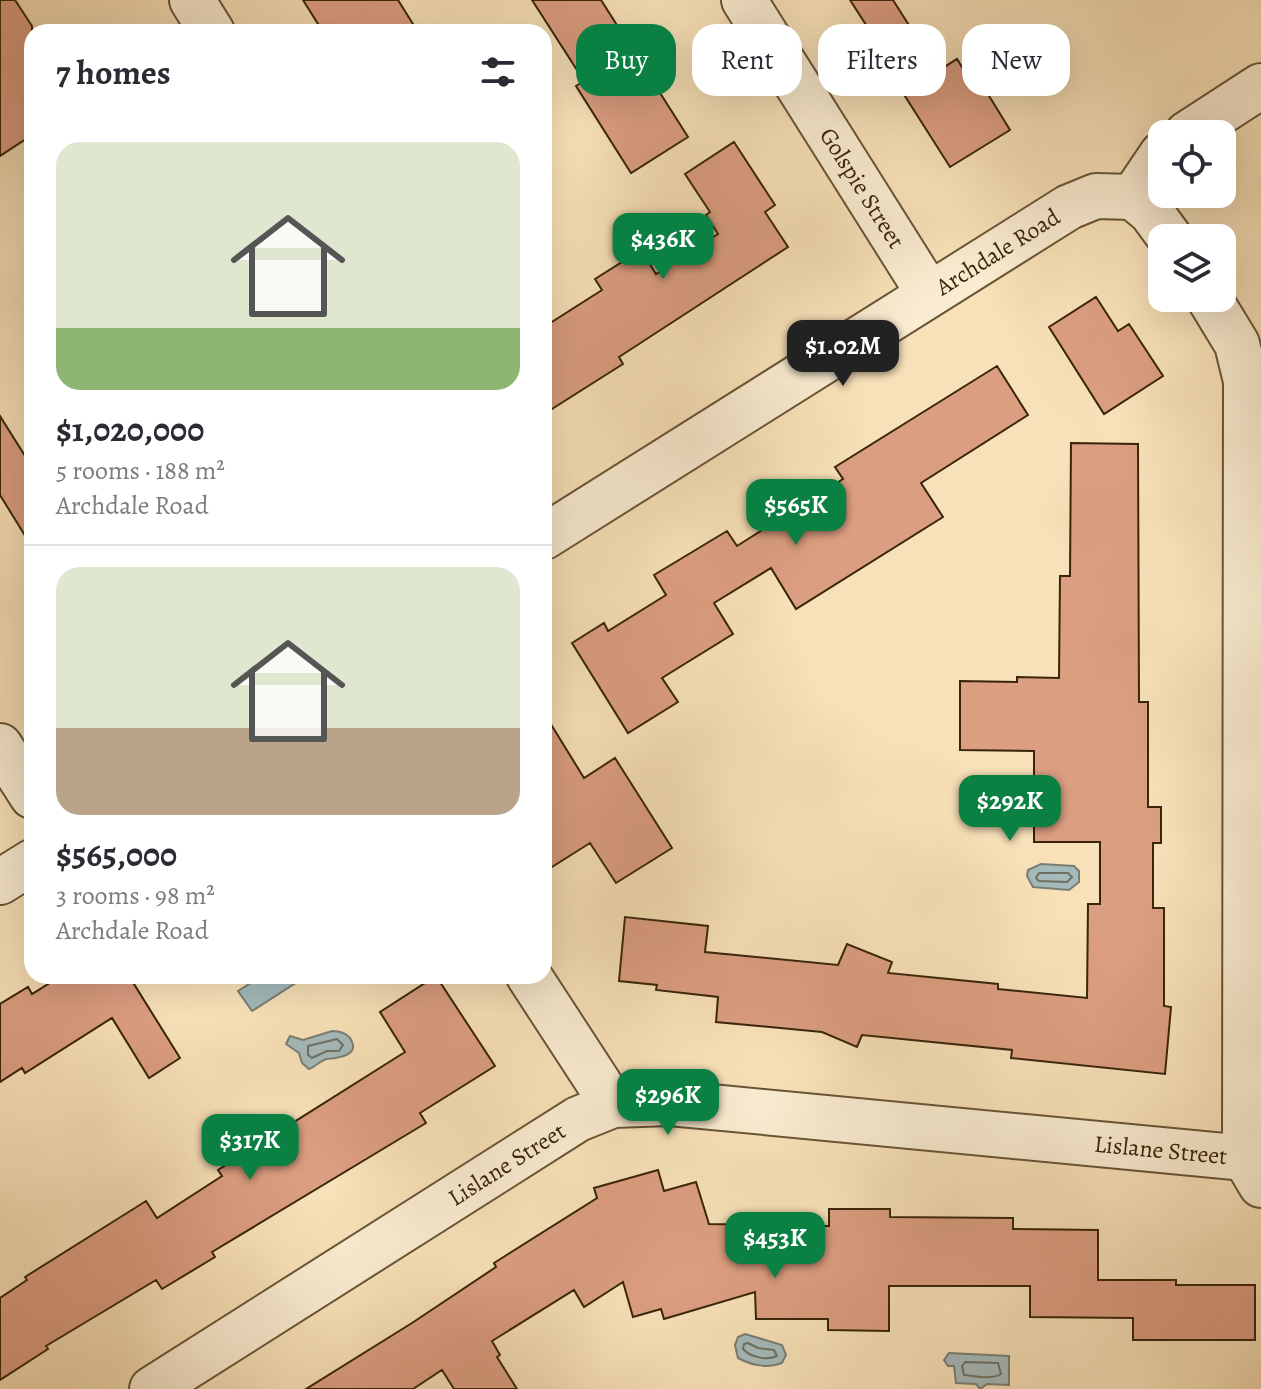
<!DOCTYPE html>
<html lang="en">
<head>
<meta charset="utf-8">
<style>
	:root { --surface:#fff; --page:#f7f7f7; --text:#2b2b33; --muted:#7c7c81; --line:#e1e1e2; --accent:#0b8043 }
	body { margin:0; font-family:Alegreya,serif; background:var(--page); color:var(--text); height:100vh; display:flex; flex-direction:column; font-size:30px; white-space:nowrap }
	* { box-sizing:border-box; margin:0 }
	p { font-size:26px; color:var(--muted) }
	.icon { flex:none; width:44px; height:44px; fill:none; stroke:currentColor; stroke-width:2; stroke-linecap:round; stroke-linejoin:round }
	.map { position:relative; flex:1; overflow:hidden }
	.side { position:absolute; left:24px; top:24px; width:528px; height:960px; display:flex; flex-direction:column; background:var(--surface); border-radius:24px; box-shadow:0 8px 32px #0002 }
	.side>* { flex:none }
	.guide { position:absolute; left:576px; top:24px; width:564px; height:72px; display:flex; gap:16px }
	.buttons { position:absolute; left:1148px; top:120px; display:grid; gap:16px }
	.buttons a { display:grid; place-items:center; width:88px; height:88px; border-radius:16px; background:var(--surface); box-shadow:0 8px 32px #0002; font-size:40px }
	.price { position:absolute; translate:-50% -68px; padding:0 18px; border-radius:16px; background:var(--accent); color:#fff; font-size:26px; line-height:52px; filter:drop-shadow(0 2px 4px #0008) }
	.price::after { content:''; position:absolute; left:50%; top:48px; width:24px; height:18px; margin-left:-12px; background:inherit; clip-path:polygon(0 0,100% 0,50% 100%) }
	.price.current { background:#222; color:#fff }
	ul { padding:0; list-style:none }
	li { display:grid; align-content:center; gap:16px; height:424px; padding:0 32px }
	li+li { border-top:2px solid var(--line) }
	li span { display:grid; place-items:center; height:248px; border-radius:24px; color:#555 }
	li>.icon { margin-inline-start:auto }
	span .icon { width:144px; height:144px; fill:#fffc; stroke-width:1 }
	li b { font-size:34px }
	h2 { display:flex; justify-content:space-between; align-items:center; height:96px; padding:0 32px; font-size:34px }
	.tag { padding:0 28px; border-radius:24px; background:var(--surface); box-shadow:0 8px 32px #0002; font-size:28px; line-height:72px }
	.tag.current { background:var(--accent); color:#fff }
	.map>svg:first-child { display:block }
	.water { fill:#a4babb; stroke:#797e74; stroke-width:2 }
	.lines { fill:none; stroke-linecap:round; stroke-linejoin:round }
	.shore { stroke:#6e7062; stroke-width:2 }
	.building { fill:#dc9e81; stroke:#382509; stroke-width:2 }
	.minor-casing { stroke:#685435; stroke-width:48 }
	.minor { stroke:#faecd1; stroke-width:44 }
	.labels { text-anchor:middle; dominant-baseline:central; stroke-width:6; stroke-linejoin:round; paint-order:stroke }
	.street-label { font-size:24px; fill:#382509; stroke:#faecd1 }
</style>
</head>
<body>
<div class="map">
<svg width="1261" height="1389" viewBox="0 0 1261 1389">
	<rect width="100%" height="100%" fill="#f8e1b8"/>
	<filter id="stains"><feTurbulence type="fractalNoise" baseFrequency=".0025" numOctaves="4"/><feColorMatrix values="0 0 0 0 .2 0 0 0 0 .09 0 0 0 0 .02 0 0 0 .5 -.17"/></filter>
	<radialGradient id="worn" r=".72"><stop offset=".6" stop-color="#630" stop-opacity="0"/><stop offset="1" stop-color="#630" stop-opacity=".3"/></radialGradient>
	<path class="water" d="M 1041,864 L 1074,866 L 1079,871 L 1079,882 L 1069,890 L 1033,887 L 1027,876 L 1028,870 Z
		M 262,976 L 300,976 L 302,979 L 252,1011 L 238,991 Z
		M 332,1031 C 339,1031 345,1032 350,1038 C 362,1056 336,1058 327,1059 C 321,1060 315,1067 309,1069 L 302,1063 L 299,1053 L 286,1044 L 290,1036 L 303,1040 Z
		M 745,1334 L 782,1345 L 786,1355 L 782,1363 C 768,1369 751,1365 738,1358 L 735,1345 L 738,1337 Z
		M 949,1353 L 1009,1356 L 1009,1385 L 987,1384 L 980,1389 L 976,1384 L 956,1383 L 954,1366 L 948,1366 L 944,1360 Z"/>
	<g class="lines">
		<path class="shore" d="M 1039,873 L 1068,873 L 1072,877 L 1067,882 L 1039,881 L 1036,878 Z
			M 337,1039 L 343,1045 L 339,1051 L 327,1051 L 312,1058 L 308,1055 L 308,1046 Z
			M 748,1343 L 758,1348 L 774,1350 L 777,1356 C 767,1361 750,1357 743,1349 L 744,1344 Z
			M 965,1362 L 998,1363 L 1001,1374 C 991,1380 976,1376 964,1375 L 962,1366 Z"/>
	</g>
	<path class="building" d="M 0,0 L 15,0 L 32,26 L 32,135 L 0,156 Z
		M 303,0 L 398,0 L 418,32 L 323,32 Z
		M 532,0 L 601,0 L 688,137 L 631,173 L 576,86 L 584,81 Z
		M 850,0 L 893,0 L 938,71 L 957,59 L 976,90 L 983,86 L 1010,130 L 950,167 L 903,93 L 908,90 Z
		M 734,142 L 775,205 L 765,212 L 788,247 L 619,357 L 623,364 L 544,414 L 544,327 L 602,290 L 595,279 L 641,250 L 656,274 L 718,234 L 706,215 L 710,212 L 685,174 Z
		M 1096,297 L 1118,331 L 1129,324 L 1163,376 L 1104,414 L 1049,327 Z
		M 997,366 L 1028,415 L 921,483 L 943,517 L 796,609 L 771,568 L 714,603 L 733,634 L 662,678 L 678,702 L 628,733 L 572,643 L 604,623 L 608,631 L 666,595 L 654,575 L 727,531 L 737,546 L 843,479 L 835,467 Z
		M 0,416 L 32,467 L 32,547 L 0,495 Z
		M 1071,443 L 1138,444 L 1139,702 L 1148,702 L 1148,807 L 1161,807 L 1161,843 L 1153,843 L 1153,908 L 1164,908 L 1164,1006 L 1171,1007 L 1165,1074 L 1011,1058 L 1012,1050 L 862,1035 L 857,1047 L 822,1032 L 716,1022 L 718,997 L 656,990 L 657,985 L 619,981 L 625,917 L 708,926 L 705,952 L 838,965 L 847,944 L 892,962 L 888,973 L 998,984 L 998,989 L 1087,998 L 1088,904 L 1100,904 L 1100,842 L 1034,842 L 1034,751 L 960,750 L 960,681 L 1017,682 L 1017,677 L 1059,678 L 1060,576 L 1070,576 Z
		M 544,713 L 584,778 L 615,758 L 672,848 L 616,883 L 590,843 L 544,872 Z
		M 61,976 L 129,976 L 180,1058 L 149,1078 L 112,1018 L 25,1073 L 22,1068 L 0,1082 L 0,1004 L 28,987 L 32,994 Z
		M 436,976 L 495,1066 L 420,1113 L 426,1123 L 212,1252 L 215,1257 L 162,1289 L 156,1280 L 46,1346 L 48,1349 L 0,1380 L 0,1298 L 27,1280 L 25,1277 L 146,1201 L 157,1218 L 222,1176 L 218,1170 L 405,1052 L 380,1012 Z
		M 658,1170 L 664,1191 L 696,1182 L 709,1224 L 829,1226 L 829,1209 L 890,1209 L 890,1217 L 1013,1218 L 1013,1229 L 1098,1230 L 1098,1280 L 1176,1280 L 1176,1285 L 1255,1285 L 1255,1340 L 1133,1340 L 1133,1318 L 1030,1317 L 1030,1286 L 889,1286 L 889,1331 L 828,1330 L 828,1319 L 756,1319 L 755,1292 L 664,1319 L 661,1309 L 633,1317 L 623,1282 L 584,1307 L 574,1290 L 492,1341 L 500,1355 L 497,1357 L 517,1389 L 454,1389 L 442,1370 L 413,1389 L 306,1389 L 412,1323 L 496,1267 L 494,1263 L 597,1198 L 594,1188 Z"/>
	<g class="lines">
		<g class="minor-casing">
			<g id="minor">
				<path d="M 192,0 L 212,32"/>
				<path id="s1" d="M 744,0 L 929,294"/>
				<path d="M 1187,134 L 1261,86"/>
				<path d="M 1133,197 L 1151,212 L 1170,238"/>
				<path d="M 1133,197 L 1162,154"/>
				<path d="M 1209,298 L 1237,344 L 1246,381 L 1245,1158 L 1261,1185"/>
				<path id="s2" d="M 544,537 L 1069,207 L 1096,196 L 1133,197"/>
				<path d="M 0,746 L 32,796"/>
				<path d="M 0,882 L 32,862"/>
				<path d="M 529,976 L 613,1105"/>
				<path id="s3" d="M 152,1389 L 578,1119 L 613,1105 L 670,1103 L 1245,1158"/>
			</g>
		</g>
		<use href="#minor" class="minor"/>
	</g>
	<g class="labels">
		<g class="street-label">
			<text stroke="none"><textPath href="#s1" startOffset="222">Golspie Street</textPath></text>
			<text stroke="none"><textPath href="#s2" startOffset="536">Archdale Road</textPath></text>
			<text stroke="none"><textPath href="#s3" startOffset="1092">Lislane Street</textPath></text>
			<text stroke="none"><textPath href="#s3" startOffset="420">Lislane Street</textPath></text>
		</g>
	</g>
	<rect width="100%" height="100%" filter="url(#stains)"/>
	<rect width="100%" height="100%" fill="url(#worn)"/>
</svg>
<div class="buttons">
<a><svg class="icon" aria-label="locate" viewBox="0 0 24 24"><circle cx="12" cy="12" r="6"/><path d="M12 2v4M12 18v4M2 12h4M18 12h4"/></svg></a>
<a><svg class="icon" aria-label="layers" viewBox="0 0 24 24"><path d="M12 4l9 5-9 5-9-5zM3 14l9 5 9-5"/></svg></a>
</div>
<b class="price" style="left:663px;top:281px">$436K</b>
<b class="price current" style="left:843px;top:388px">$1.02M</b>
<b class="price" style="left:796px;top:547px">$565K</b>
<b class="price" style="left:1010px;top:843px">$292K</b>
<b class="price" style="left:668px;top:1137px">$296K</b>
<b class="price" style="left:250px;top:1182px">$317K</b>
<b class="price" style="left:775px;top:1280px">$453K</b>
<div class="guide">
<a class="tag current">Buy</a>
<a class="tag">Rent</a>
<a class="tag">Filters</a>
<a class="tag">New</a>
</div>
<section class="side">
<h2>7 homes<svg class="icon" aria-label="filters" viewBox="0 0 24 24"><path d="M4 7h16M4 17h16"/><circle cx="9" cy="7" r="2"/><circle cx="15" cy="17" r="2"/></svg></h2>
<ul>
<li><span style="background:linear-gradient(#dfe7d0 75%,#8fb573 0)"><svg class="icon" aria-label="home" viewBox="0 0 24 24"><path d="M3 11l9-7 9 7M6 9v11h12V9"/></svg></span><div><b>$1,020,000</b><p>5 rooms · 188 m²</p><p>Archdale Road</p></div></li>
<li><span style="background:linear-gradient(#dfe7d0 65%,#b9a48a 0)"><svg class="icon" aria-label="home" viewBox="0 0 24 24"><path d="M3 11l9-7 9 7M6 9v11h12V9"/></svg></span><div><b>$565,000</b><p>3 rooms · 98 m²</p><p>Archdale Road</p></div></li>
</ul>
</section>
</div>
</body>
</html>
